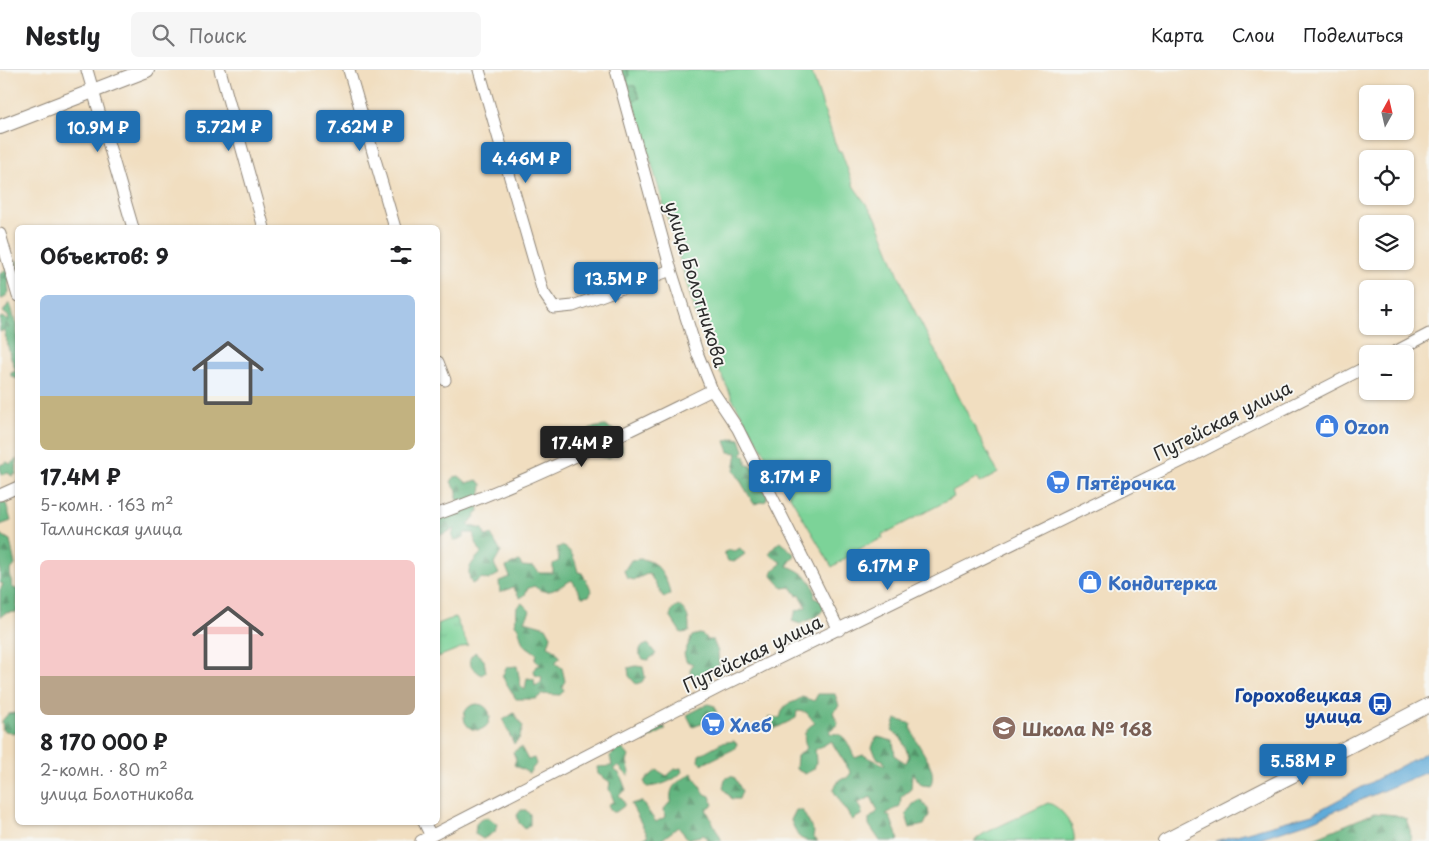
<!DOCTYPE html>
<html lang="ru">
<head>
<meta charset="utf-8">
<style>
	:root { --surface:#fff; --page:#f6f6f6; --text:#202124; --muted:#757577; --line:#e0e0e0; --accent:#1f6fb2 }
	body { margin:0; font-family:"Playpen Sans",sans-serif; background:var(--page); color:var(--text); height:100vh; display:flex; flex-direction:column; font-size:19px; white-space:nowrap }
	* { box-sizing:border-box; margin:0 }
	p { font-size:16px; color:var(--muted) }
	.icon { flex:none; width:28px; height:28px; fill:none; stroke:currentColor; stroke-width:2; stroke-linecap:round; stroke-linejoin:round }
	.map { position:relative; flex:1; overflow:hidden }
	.details { position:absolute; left:15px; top:155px; width:425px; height:600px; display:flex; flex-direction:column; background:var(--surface); border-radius:8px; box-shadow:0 1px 4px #0004 }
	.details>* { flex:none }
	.needle { width:32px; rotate:8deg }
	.controls { position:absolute; left:1359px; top:15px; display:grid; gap:10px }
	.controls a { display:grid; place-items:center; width:55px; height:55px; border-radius:8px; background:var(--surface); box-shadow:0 1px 4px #0004; font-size:25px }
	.price { position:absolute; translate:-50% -42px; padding:0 11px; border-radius:5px; background:var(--accent); color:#fff; font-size:16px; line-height:32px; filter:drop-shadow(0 1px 2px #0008) }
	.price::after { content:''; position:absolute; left:50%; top:30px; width:15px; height:11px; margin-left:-8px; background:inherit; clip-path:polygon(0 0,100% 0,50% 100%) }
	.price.active { background:#222; color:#fff }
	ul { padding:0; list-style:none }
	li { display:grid; align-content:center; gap:10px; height:265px; padding:0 25px }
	li span { display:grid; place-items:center; height:155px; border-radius:8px; color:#555 }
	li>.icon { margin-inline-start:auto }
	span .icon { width:90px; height:90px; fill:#fffc; stroke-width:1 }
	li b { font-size:21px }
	h2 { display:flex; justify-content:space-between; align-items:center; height:60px; padding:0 25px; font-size:21px }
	header { display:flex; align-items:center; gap:30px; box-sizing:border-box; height:70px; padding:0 25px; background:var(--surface); border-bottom:1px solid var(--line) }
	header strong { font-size:24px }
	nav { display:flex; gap:28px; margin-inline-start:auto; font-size:18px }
	.search { width:350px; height:45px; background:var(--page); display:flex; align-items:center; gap:12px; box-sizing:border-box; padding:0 18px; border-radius:8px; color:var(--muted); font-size:19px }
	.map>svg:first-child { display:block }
	.green { fill:#7bd398; stroke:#537f62 }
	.forest { fill:url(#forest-firs); stroke:#487056 }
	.park { fill:url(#park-tufts); stroke:#537f62 }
	.water { fill:#61abd9; stroke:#466b82 }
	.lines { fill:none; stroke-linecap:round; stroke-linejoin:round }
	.minor-casing { stroke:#8e8476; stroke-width:13 }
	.tertiary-casing { stroke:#8e8476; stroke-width:16 }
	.minor { stroke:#fff; stroke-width:11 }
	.tertiary { stroke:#fff; stroke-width:14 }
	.labels { text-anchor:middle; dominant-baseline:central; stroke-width:4; stroke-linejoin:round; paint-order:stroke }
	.street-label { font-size:18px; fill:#2b2b2b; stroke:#f6f6f2 }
	.shop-label { font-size:18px; font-weight:bold; fill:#366cbe; stroke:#f6f6f2; text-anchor:start }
	.transit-label { font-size:18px; font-weight:bold; fill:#164399; stroke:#f6f6f2; text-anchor:end }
	.education-label { font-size:18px; font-weight:bold; fill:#785e54; stroke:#f6f6f2; text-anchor:start }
</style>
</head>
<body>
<header>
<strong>Nestly</strong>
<div class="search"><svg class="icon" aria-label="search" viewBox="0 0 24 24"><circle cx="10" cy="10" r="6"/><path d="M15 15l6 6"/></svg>Поиск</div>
<nav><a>Карта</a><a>Слои</a><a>Поделиться</a></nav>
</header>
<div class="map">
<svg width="1429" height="771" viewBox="0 0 1429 771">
	<defs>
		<pattern id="forest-firs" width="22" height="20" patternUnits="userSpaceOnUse" patternTransform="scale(1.25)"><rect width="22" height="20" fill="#64b580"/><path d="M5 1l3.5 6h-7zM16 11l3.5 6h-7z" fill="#539369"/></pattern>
		<pattern id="park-tufts" width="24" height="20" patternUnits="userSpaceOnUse" patternTransform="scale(1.25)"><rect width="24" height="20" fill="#7bd398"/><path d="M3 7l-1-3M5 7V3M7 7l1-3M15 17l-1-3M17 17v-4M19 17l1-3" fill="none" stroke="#6ab583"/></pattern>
	</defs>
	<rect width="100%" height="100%" fill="#f6f6f2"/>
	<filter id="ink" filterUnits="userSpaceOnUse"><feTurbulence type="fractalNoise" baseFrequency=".02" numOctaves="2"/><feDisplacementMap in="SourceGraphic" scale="10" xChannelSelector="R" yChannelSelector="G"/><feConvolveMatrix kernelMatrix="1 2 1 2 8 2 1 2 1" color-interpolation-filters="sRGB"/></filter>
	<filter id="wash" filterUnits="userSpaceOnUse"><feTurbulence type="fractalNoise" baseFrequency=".0096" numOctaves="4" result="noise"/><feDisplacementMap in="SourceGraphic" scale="20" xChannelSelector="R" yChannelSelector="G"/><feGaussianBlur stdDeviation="1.12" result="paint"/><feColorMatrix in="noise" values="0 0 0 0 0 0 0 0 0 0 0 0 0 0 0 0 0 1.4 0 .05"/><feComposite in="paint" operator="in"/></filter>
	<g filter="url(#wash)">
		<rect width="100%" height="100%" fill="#f1dec0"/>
		<path class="green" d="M 624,0 L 811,0 L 835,73 L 838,81 L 841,81 L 854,117 L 876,148 L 908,228 L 998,403 L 980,413 L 978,408 L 952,422 L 954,427 L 882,465 L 883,468 L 863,477 L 832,497 L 733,330 L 699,255 Z
			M 1048,733 C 1062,737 1076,757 1074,771 L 974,771 L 983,764 Z"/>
		<path class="forest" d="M 616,0 L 628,0 L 629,5 L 626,14 L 635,16 L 640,28 L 629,33 Z
			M 17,190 L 17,217 L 8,211 L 9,222 L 3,229 L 0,228 L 0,204 Z
			M 9,233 C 14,240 12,248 17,254 L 17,309 L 11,306 L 11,303 L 16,301 L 10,285 L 4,260 L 0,262 L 0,248 L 2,247 L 9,251 L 8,246 L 3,242 Z
			M 605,356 L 614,360 L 622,376 L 622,382 L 607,388 L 598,386 L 597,381 L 605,379 L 601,372 L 587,374 L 584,363 L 591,358 Z
			M 577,368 L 580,371 L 575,379 L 563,386 L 556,383 L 557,373 L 568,369 Z
			M 734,368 L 740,369 L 744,381 L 741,384 L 745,386 L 747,395 L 752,396 L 768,424 L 766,431 L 754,434 L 734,400 L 737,383 L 729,382 L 725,371 Z
			M 17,389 L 16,404 L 12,406 L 8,403 L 1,405 L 0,395 L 7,392 L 10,394 Z
			M 459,406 L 467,413 L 477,410 L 482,414 C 482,424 477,431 479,441 L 468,455 L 483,459 L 485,466 L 491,465 L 501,482 L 494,494 L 499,504 L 488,510 L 482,508 L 472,514 C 465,499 471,494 481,483 L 474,468 L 474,463 L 464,463 L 464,467 L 454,471 L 452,467 L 454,459 L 438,466 L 438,440 L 465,431 L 457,430 L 457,421 L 451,412 L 454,407 Z
			M 0,431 L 6,433 L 11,451 L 0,455 Z
			M 0,464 L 10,470 L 15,495 L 10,501 L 12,517 L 18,520 L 17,542 L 5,543 L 2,546 L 0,546 L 0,520 L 3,514 L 0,513 Z
			M 781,472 L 795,485 L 787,496 C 800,500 818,512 814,528 L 822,531 L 824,538 L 819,545 L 800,554 L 792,551 L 796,541 L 806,537 L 800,524 L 797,525 L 791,517 L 783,518 L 772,506 L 773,500 L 782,493 L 769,484 L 775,475 Z
			M 561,476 C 573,479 575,491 578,502 L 582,503 L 592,521 L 589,526 L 582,527 L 572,510 C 557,517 549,528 534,516 L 527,519 L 525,525 L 520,528 L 513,517 L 500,523 L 499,511 L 510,507 L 506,497 L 519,491 L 522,496 L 534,497 L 540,503 L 553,503 L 553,494 L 559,491 L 557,478 Z
			M 740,478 L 745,484 L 734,492 L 728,491 L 724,482 L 731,480 L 735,481 Z
			M 640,489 C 658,490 667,507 670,524 L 664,528 L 649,503 L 634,510 L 627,508 L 624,501 L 631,490 Z
			M 522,533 L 530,541 L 525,551 L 546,557 L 551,566 L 548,576 L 554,579 L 560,587 L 555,593 L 562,598 L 565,611 L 562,616 L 564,621 L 560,625 L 542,624 L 536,629 L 516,629 L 502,606 L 507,597 L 517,596 L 521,617 L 525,620 L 527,608 L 534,609 L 535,616 L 541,613 L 542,607 L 535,605 L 534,600 L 536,596 L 541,595 L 535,590 L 537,584 L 523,574 L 518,558 L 515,555 L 517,537 Z
			M 678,535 C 689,543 689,549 689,562 L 681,563 L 670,546 L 672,540 Z
			M 699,564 L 703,565 L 707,570 L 713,570 L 718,582 L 719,597 L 693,609 L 691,607 L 690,600 L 693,594 L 686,591 L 684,584 L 692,566 Z
			M 648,574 L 656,584 L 648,590 L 643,589 L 639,583 L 641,577 Z
			M 475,582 L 484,590 L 486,602 L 481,605 L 471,596 L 470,588 Z
			M 636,596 L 643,597 L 645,607 L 642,612 L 636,614 L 629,606 L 628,598 Z
			M 818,624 L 835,624 L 839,636 L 833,642 L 838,654 L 829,661 L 831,664 C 846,661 849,677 855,688 L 863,685 L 885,695 L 883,690 L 878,689 L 872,678 L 875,669 L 878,667 L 893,671 L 895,686 L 906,693 L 909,686 L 901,668 L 892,661 L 896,649 L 911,654 C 912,675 941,696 930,716 L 922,715 L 912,703 L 911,719 L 901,727 L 900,736 L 886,744 L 890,747 L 899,770 L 897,771 L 880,771 L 869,755 L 869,749 L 878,741 L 871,727 L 858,733 L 862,740 L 861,745 L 852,750 L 833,720 L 840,709 L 847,708 L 851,703 L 831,671 L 815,680 L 816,692 L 814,699 L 805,704 L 796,699 L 797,686 L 807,678 C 802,666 804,659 815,653 L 806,642 L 797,641 L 796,648 L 772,660 L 767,657 L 769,647 L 780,648 C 785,629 789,637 802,627 L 814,631 Z
			M464 647a13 13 0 1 1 26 0a13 13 0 1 1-26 0Z
			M 708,634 L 715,636 L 717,648 L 693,657 L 687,645 Z
			M 16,643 L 16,664 L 3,660 L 2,651 L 8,644 Z
			M 514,643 L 523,657 L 519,669 L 514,674 L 503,650 Z
			M 657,653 L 665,657 L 665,660 L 643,671 L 639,669 L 638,663 Z
			M 734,671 L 737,674 L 734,679 L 703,694 L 698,691 L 699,685 L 721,673 Z
			M 521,677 L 528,690 L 534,688 L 536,694 L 529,703 L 514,695 L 516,689 L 513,682 Z
			M 623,679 L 629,686 L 627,692 L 630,702 L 628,706 L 618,696 L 613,699 L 620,704 L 626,720 L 619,725 L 624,732 L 624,736 L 616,742 L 612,742 L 608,735 L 614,731 L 609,719 L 610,712 L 598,704 L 597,697 L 612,696 L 610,686 L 616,680 Z
			M 681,698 L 682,702 C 674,711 660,716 647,717 L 644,711 L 657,700 L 667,706 L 675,699 Z
			M 692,703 L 705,724 L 710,726 L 713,735 L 706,739 L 722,771 L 708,771 L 704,765 L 688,769 L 678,757 L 660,771 L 639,771 L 648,766 L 631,734 L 641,731 L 656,752 L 665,747 L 664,739 L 671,731 C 669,713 680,712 692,703 Z
			M 731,706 L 735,708 L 742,721 L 739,729 L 732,729 L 723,718 L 725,709 Z
			M 920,730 L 928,739 L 929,745 L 924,755 L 910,758 L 906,745 L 913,734 Z
			M 521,740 L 526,740 L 530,744 L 530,755 L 525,759 L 519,753 L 517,745 Z
			M 796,740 L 802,740 L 814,762 L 813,767 L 818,771 C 798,771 798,768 791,750 Z
			M 1374,743 L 1396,745 L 1406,749 L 1410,760 L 1411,771 L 1307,771 Z
			M 488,747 L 497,754 L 495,762 L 483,769 L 475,764 L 476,754 L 481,749 Z"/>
		<path class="park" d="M 455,547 L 468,575 L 438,587 L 438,554 Z"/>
		<path class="water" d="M 1429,681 L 1429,701 L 1309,752 L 1251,771 L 1215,771 L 1312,744 Z"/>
	</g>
	<g filter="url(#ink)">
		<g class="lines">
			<g class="minor-casing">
				<path id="minor" d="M 87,0 L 133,158
					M 220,0 L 264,158
					M 349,0 L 395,158
					M 479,0 L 543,222 L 554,238 L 573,236 L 671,200
					M 616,0 L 671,200 L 698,285 L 712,320 L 738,359 L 839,560
					M 0,164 L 18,226
					M 1391,284 L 1429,264
					M 438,292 L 445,310
					M 0,425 L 18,417
					M 438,444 C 532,410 622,364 712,320
					M 424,752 L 431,766
					M 421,771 L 720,617 L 1194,385 L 1368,296"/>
			</g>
			<g class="tertiary-casing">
				<path id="tertiary" d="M 0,57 L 147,0
					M 1165,771 L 1429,635"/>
			</g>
			<use href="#minor" class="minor"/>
			<use href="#tertiary" class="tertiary"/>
		</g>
	</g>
	<defs>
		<g id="shop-disc" transform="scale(1.25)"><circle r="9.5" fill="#3f7fe0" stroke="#f6f6f2"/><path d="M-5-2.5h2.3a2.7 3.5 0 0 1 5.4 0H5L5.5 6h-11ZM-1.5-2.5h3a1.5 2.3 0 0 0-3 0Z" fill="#fff"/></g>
		<g id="supermarket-disc" transform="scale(1.25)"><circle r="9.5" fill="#3f7fe0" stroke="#f6f6f2"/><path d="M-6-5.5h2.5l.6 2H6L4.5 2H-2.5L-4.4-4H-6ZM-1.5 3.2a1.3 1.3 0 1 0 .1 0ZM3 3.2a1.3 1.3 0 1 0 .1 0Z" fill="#fff"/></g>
		<g id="bus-disc" transform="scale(1.25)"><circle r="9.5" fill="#1a4fb4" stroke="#f6f6f2"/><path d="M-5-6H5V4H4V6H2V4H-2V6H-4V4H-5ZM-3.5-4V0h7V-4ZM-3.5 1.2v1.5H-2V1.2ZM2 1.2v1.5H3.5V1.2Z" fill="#fff"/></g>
		<g id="school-disc" transform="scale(1.25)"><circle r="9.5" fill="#8d6e63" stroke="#f6f6f2"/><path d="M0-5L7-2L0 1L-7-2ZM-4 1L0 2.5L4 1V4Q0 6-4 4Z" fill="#fff"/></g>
	</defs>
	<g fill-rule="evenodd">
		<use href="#shop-disc" x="1327" y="356"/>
		<use href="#supermarket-disc" x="1058" y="412"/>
		<use href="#shop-disc" x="1090" y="512"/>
		<use href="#bus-disc" x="1380" y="634"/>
		<use href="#supermarket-disc" x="713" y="654"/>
		<use href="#school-disc" x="1004" y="658"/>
	</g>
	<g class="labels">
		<g class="street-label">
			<text transform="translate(697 214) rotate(73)">улица Болотникова</text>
			<text transform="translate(1222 350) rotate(-27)">Путейская улица</text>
			<text transform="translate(752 583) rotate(-26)">Путейская улица</text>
		</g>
		<g class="shop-label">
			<text x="1344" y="356">Ozon</text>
			<text x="1076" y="412">Пятёрочка</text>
			<text x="1108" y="512">Кондитерка</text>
			<text x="730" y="654">Хлеб</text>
		</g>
		<g class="transit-label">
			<text x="1362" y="624">Гороховецкая<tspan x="1362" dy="21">улица</tspan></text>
		</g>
		<g class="education-label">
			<text x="1022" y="658">Школа № 168</text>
		</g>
	</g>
</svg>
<div class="controls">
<a><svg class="needle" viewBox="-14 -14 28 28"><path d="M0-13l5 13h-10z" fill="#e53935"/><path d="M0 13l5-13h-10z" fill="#757577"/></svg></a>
<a><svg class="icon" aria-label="locate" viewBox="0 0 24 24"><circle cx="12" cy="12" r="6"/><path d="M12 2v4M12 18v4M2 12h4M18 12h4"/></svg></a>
<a><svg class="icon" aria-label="layers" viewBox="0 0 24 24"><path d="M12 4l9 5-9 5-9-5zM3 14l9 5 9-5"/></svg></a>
<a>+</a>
<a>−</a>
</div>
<b class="price" style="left:229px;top:82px">5.72M ₽</b>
<b class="price" style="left:360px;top:82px">7.62M ₽</b>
<b class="price" style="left:98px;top:83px">10.9M ₽</b>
<b class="price" style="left:526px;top:114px">4.46M ₽</b>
<b class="price" style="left:616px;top:234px">13.5M ₽</b>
<b class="price active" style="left:582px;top:398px">17.4M ₽</b>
<b class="price" style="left:790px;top:432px">8.17M ₽</b>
<b class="price" style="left:888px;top:521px">6.17M ₽</b>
<b class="price" style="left:1303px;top:716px">5.58M ₽</b>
<section class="details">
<h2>Объектов: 9<svg class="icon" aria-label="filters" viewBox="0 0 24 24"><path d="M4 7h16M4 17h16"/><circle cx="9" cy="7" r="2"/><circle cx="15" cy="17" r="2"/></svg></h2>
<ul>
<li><span style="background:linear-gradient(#a9c7e8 65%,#c2b280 0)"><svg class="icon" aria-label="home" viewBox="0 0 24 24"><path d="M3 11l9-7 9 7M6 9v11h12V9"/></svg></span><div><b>17.4M ₽</b><p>5-комн. · 163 m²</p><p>Таллинская улица</p></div></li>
<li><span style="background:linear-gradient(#f6c9c9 75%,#b9a48a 0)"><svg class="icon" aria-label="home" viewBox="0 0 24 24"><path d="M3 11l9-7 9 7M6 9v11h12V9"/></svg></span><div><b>8 170 000 ₽</b><p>2-комн. · 80 m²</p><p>улица Болотникова</p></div></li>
</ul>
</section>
</div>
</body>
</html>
